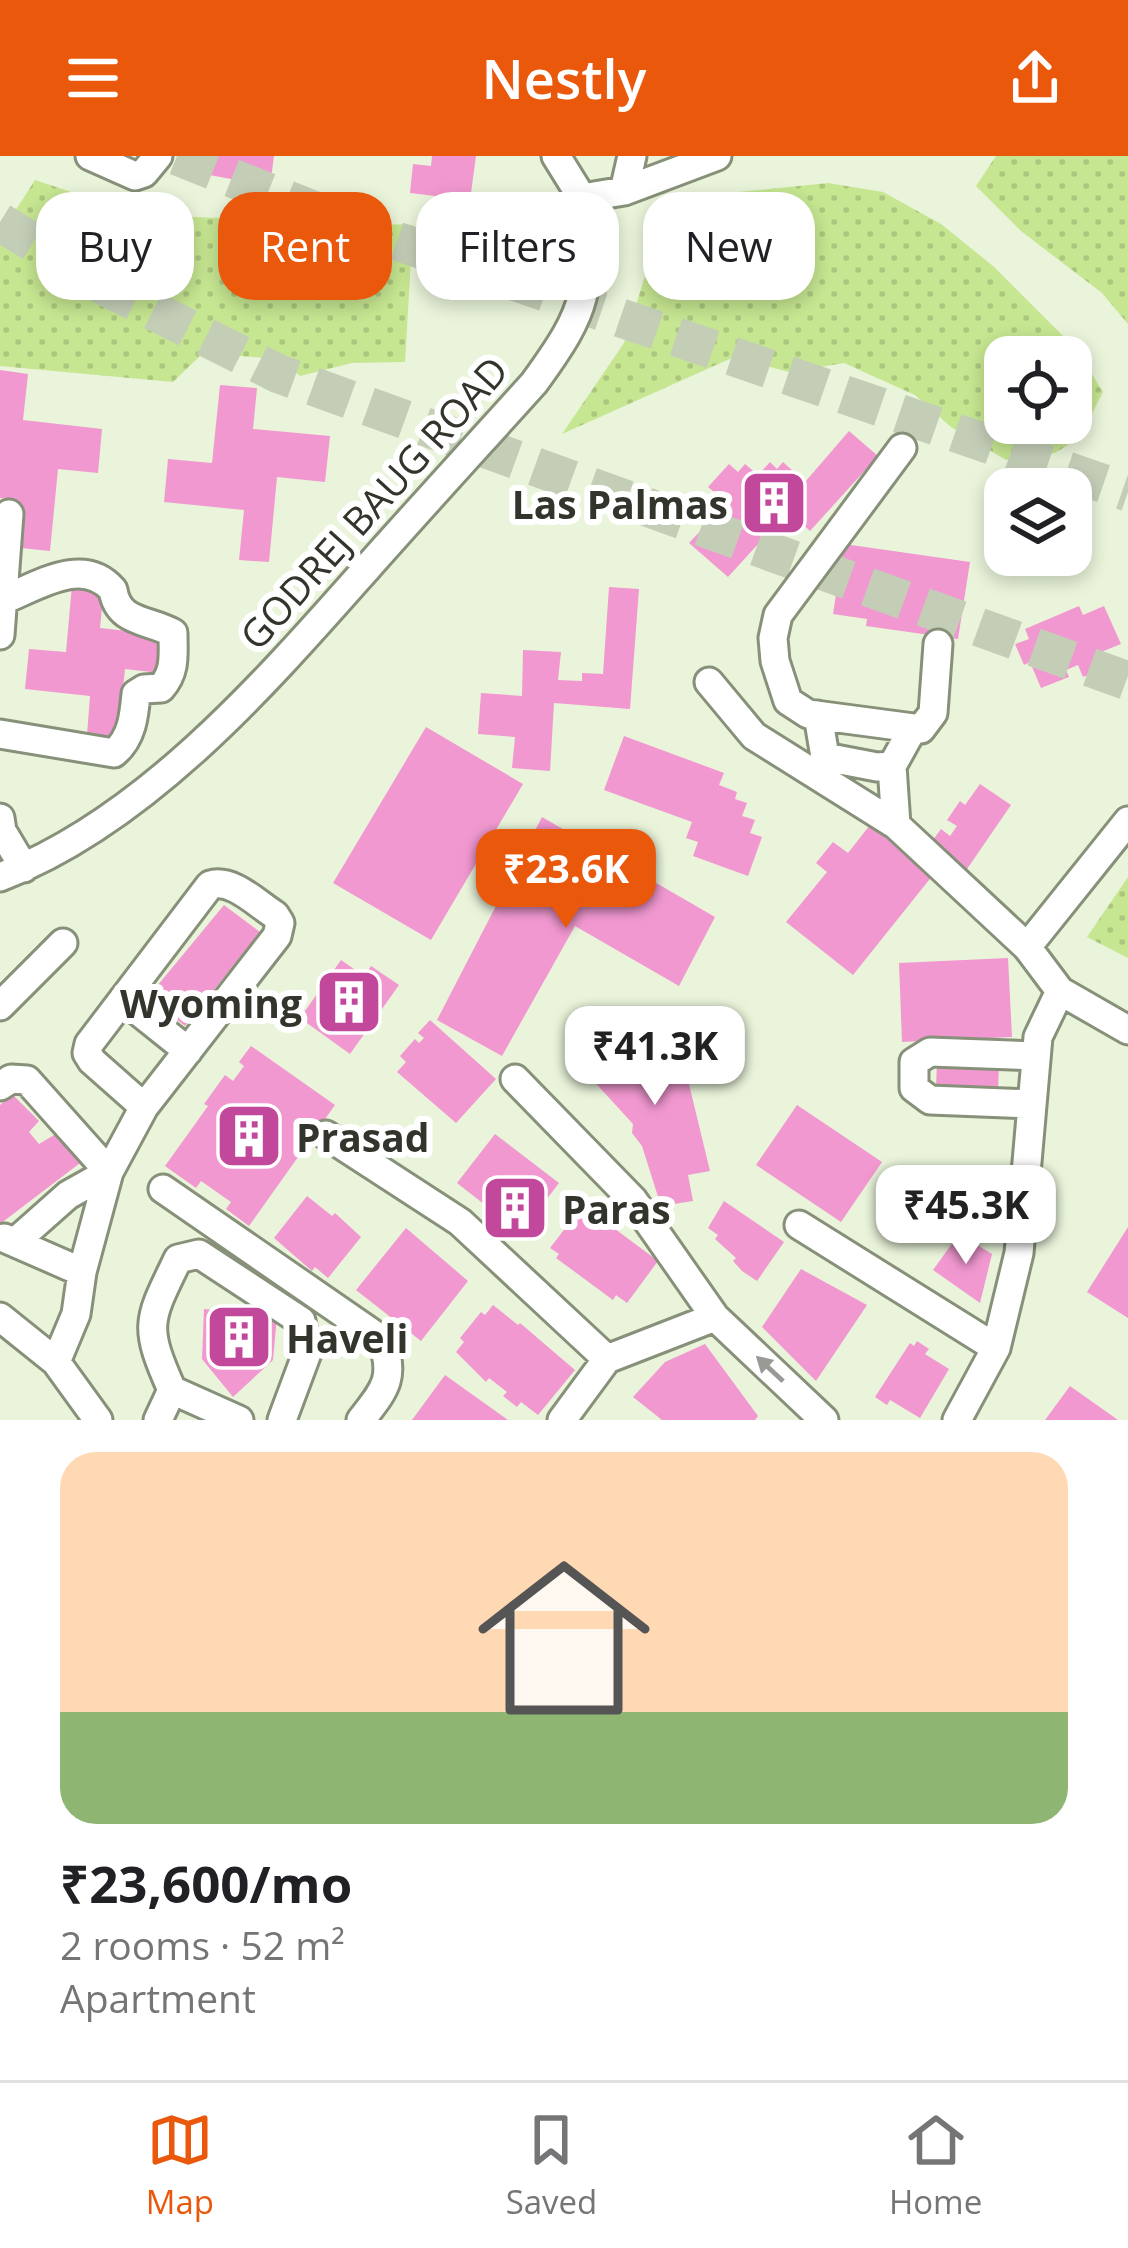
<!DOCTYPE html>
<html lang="en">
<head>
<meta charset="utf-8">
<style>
	:root { --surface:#fff; --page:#f2f2f2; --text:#202124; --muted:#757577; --line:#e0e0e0; --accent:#ea580c }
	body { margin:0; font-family:"Open Sans",sans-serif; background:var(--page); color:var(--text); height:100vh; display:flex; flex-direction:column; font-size:45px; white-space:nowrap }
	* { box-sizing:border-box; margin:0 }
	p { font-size:39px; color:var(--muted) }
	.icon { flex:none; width:66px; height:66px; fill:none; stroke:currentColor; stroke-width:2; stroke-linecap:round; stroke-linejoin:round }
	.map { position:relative; height:1264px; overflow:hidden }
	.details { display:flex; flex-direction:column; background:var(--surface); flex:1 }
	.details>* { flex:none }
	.top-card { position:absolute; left:36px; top:36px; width:1056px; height:108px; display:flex; gap:24px }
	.controls { position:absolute; left:984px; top:180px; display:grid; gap:24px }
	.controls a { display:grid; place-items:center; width:108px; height:108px; border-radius:24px; background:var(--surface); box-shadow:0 6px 18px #0003; font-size:60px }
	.price { position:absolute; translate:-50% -102px; padding:0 27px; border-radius:24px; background:#fff; color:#222; font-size:39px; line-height:78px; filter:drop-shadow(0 3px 6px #0008) }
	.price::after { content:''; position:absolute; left:50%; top:72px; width:36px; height:27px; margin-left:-18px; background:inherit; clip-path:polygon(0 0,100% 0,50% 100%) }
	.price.active { background:var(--accent); color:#fff }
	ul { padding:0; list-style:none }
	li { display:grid; align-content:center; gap:24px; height:636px; padding:0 60px }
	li+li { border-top:3px solid var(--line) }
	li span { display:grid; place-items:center; height:372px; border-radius:36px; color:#555 }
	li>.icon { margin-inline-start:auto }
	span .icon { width:216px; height:216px; fill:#fffc; stroke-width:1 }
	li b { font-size:51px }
	.chip { padding:0 42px; border-radius:36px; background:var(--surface); box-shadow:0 6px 18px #0003; font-size:42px; line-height:108px }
	.chip.active { background:var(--accent); color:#fff }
	header { display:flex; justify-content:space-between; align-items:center; height:156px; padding:0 60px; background:var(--accent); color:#fff; font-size:54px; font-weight:600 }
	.tabs { display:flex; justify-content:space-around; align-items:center; height:168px; border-top:3px solid var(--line); background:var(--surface); font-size:33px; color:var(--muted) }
	.tabs a { display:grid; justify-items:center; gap:6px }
	.tabs .active { color:var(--accent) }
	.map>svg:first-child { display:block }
	.park { fill:url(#park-dots); fill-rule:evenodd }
	.building { fill:#f198d0 }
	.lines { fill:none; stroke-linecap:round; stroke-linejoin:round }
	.highway-tunnel { stroke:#c4ceb7; stroke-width:39; stroke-dasharray:39 20; stroke-linecap:butt }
	.minor-casing { stroke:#879079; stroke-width:33 }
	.minor { stroke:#fff; stroke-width:27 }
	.oneway { fill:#989a95 }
	.labels { text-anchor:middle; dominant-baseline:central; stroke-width:12; stroke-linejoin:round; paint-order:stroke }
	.street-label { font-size:39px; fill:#31352b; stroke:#fff }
	.poi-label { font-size:39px; font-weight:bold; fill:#31352b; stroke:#fff; text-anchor:start }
</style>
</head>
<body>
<header><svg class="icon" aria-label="menu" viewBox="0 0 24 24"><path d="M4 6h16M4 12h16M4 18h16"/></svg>Nestly<svg class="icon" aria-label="share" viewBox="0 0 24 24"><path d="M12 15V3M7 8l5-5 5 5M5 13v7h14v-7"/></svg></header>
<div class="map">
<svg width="1128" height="1264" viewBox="0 0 1128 1264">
	<defs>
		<pattern id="park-dots" width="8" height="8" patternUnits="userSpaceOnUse" patternTransform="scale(3)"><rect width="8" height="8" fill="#c6e691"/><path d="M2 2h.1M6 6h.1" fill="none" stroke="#abc67d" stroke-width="1.8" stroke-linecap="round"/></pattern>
	</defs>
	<rect width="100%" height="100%" fill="#e9f4da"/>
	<path class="park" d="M 996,0 L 1128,0 L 1128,168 L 1102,137 L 1021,75 L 976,30 Z
		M 35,24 L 141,59 L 413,69 L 405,206 L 352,207 L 300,220 L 280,203 L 203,197 L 173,226 L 0,210 L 0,79 Z
		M 828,27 L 883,36 L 941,68 L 993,110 L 1077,194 L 1103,236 L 1080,281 L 1055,297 L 1006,304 L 951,271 L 915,239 L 844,207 L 789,216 L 734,201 L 562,278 L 624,187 L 669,43 ZM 1071,201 L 1071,267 L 1005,267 L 1005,201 Z
		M 1128,721 L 1128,802 L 1087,781 Z"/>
	<path class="building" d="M 195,0 L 274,0 L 270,30 L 193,16 Z
		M 432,0 L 476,0 L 470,44 L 410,37 L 413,8 L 431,10 Z
		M 0,214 L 28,218 L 23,264 L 102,273 L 98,317 L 58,313 L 50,395 L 11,391 L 16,343 L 0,342 Z
		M 220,229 L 257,232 L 253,273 L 330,280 L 325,326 L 277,321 L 269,406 L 239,404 L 244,354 L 164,346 L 168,303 L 212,307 Z
		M 849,275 L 878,300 L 810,375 L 788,355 L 728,421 L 689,387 L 707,368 L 699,362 L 719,340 L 708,331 L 729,308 L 738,316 L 745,308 L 758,319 L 770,306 L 777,313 L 783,306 L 805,326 Z
		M 844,388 L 970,406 L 958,483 L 866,470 L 867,463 L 833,458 Z
		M 72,429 L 104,432 L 100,472 L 164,479 L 160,517 L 125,513 L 118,582 L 87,579 L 90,540 L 25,533 L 29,493 L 66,496 Z
		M 609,431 L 639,433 L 630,553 L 554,547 L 550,615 L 512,612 L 515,581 L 478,578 L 481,537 L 522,540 L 523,494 L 561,496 L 558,524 L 582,525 L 582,517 L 603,518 Z
		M 1079,450 L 1083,459 L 1104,450 L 1121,488 L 1096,498 L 1102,513 L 1083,521 L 1078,509 L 1066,514 L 1069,521 L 1041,532 L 1030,506 L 1024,509 L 1015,488 L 1029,483 L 1025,473 Z
		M 426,571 L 523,628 L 431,784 L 333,727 Z
		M 624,580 L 724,617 L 719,629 L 737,636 L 735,643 L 747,647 L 742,660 L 755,664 L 750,677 L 762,681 L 748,720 L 693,700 L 698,686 L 686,682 L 692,666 L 604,634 Z
		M 980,628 L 1011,649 L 967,713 L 930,688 L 941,673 L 950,680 L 957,670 L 947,664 L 960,645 L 965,649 Z
		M 542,661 L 715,761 L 679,830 L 575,770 L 502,900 L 437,864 Z
		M 870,669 L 933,719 L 853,819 L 786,766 L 827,716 L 816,707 L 833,686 L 848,697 Z
		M 224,749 L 260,776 L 185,870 L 148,841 Z
		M 1008,802 L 1012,881 L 902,886 L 899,807 Z
		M 341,804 L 364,820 L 371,810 L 399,829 L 350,898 L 300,862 Z
		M 633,855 L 688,924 L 710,1015 L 688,1019 L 693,1045 L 661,1050 L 642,990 L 632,977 L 633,968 L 590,921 L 602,910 L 596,903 L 614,887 L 608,879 Z
		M 430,864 L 496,923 L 456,967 L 397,916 L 406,906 L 400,900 L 415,883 L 419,887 L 424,882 L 418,877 Z
		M 251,890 L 335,949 L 249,1070 L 226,1053 L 231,1046 L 201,1025 L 196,1032 L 165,1010 L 208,950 L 204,948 L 225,919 L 233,925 L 244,910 L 239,906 Z
		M 937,906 L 999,909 L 998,935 L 936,932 Z
		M 12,938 L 39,965 L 29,976 L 39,988 L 61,975 L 84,1004 L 0,1068 L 0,949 Z
		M 797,949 L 882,1006 L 841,1066 L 756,1009 Z
		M 495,978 L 559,1027 L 521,1077 L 457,1027 Z
		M 307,1040 L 332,1060 L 335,1057 L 361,1081 L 328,1122 L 315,1111 L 312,1115 L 274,1082 Z
		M 724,1045 L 784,1086 L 757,1125 L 742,1115 L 733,1105 L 736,1102 L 715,1083 L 718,1079 L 708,1072 Z
		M 583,1049 L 658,1105 L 627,1147 L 616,1139 L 613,1144 L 556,1102 L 559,1098 L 550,1092 Z
		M 1128,1071 L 1128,1162 L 1087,1136 Z
		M 406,1072 L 468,1125 L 421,1185 L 356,1134 Z
		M 959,1078 L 992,1098 L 980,1147 L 933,1114 Z
		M 801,1113 L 867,1149 L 816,1225 L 762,1171 Z
		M 493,1149 L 518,1169 L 520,1167 L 575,1214 L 538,1259 L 521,1246 L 517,1251 L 503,1240 L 507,1236 L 489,1222 L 486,1226 L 456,1196 L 464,1186 L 460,1182 L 481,1156 L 485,1159 Z
		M 204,1153 L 277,1160 L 273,1204 L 233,1241 L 202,1203 Z
		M 917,1185 L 929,1193 L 925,1198 L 949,1213 L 920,1262 L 890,1244 L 887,1249 L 875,1241 L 910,1187 L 914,1190 Z
		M 705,1188 L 758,1260 L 755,1264 L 662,1264 L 633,1241 L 665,1206 Z
		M 445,1219 L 508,1264 L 412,1264 Z
		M 1070,1230 L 1118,1264 L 1045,1264 Z"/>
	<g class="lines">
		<path class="highway-tunnel" d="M 177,0 L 350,69 L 1128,336
			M 0,66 L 100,128 L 279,218 L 1128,525"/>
		<g class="minor-casing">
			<path id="minor" d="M 90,0 L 135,20 L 144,17 L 158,0
				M 556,0 L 582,42
				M 624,35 L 632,0
				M 902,292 L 778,459 L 773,482 L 775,505 L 788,545 L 808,558 L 921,573 L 933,557 L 938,488
				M 0,479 L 9,358
				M 709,526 L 754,580 L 896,669 L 1027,791 L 1060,835 L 1128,874
				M 818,559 L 825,601 L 877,611 L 892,610 L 912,574
				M 0,578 L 114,597 C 132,582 134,560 136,538 L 144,533 L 161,532 C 176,515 173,499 173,477 C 147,463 118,467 113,434 C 83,399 38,430 3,444
				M 892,610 L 896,669
				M 0,662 L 2,675 L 24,712
				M 0,721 C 146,665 267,525 368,411 C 423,349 479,288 534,227 C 590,150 591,135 582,42 L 624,35 L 717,0
				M 1027,791 L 1128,665
				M 123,843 L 188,895
				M 0,850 L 63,787
				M 515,923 L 633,1044 L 715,1161 L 824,1264
				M 0,930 L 11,923 L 27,924 L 109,1016 L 68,1039 L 15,1086
				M 1032,948 L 930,944 L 914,932 L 914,906 L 930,896 L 1036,900
				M 326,979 L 460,1066 L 607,1203
				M 163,1033 L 382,1184 C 396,1223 384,1234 361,1264
				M 799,1069 L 996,1192
				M 4,1082 L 82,1116
				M 0,1161 L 56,1206 L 98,1264
				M 56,1206 L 76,1158 L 82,1116 L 109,1016 L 144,951 L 277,780 L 280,767 L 275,759 C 256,747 232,722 210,729 L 89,888 L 87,897 L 92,905 L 144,951
				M 158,1264 L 172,1234
				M 239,1264 L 172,1234 C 143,1169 148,1165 178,1103 L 199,1098 L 301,1165 L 307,1197 L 282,1264
				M 562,1264 L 607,1203 L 715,1161
				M 957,1264 L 996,1192 L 1019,1097 L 1038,881 L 1060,835"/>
		</g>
		<use href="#minor" class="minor"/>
	</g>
	<defs><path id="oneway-solid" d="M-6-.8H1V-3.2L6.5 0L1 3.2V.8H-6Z" transform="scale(3)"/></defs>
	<use class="oneway" href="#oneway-solid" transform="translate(770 1213) rotate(-137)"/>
	<defs>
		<g id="building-square" transform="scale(3.45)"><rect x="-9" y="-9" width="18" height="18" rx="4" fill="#c1489b" stroke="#fff"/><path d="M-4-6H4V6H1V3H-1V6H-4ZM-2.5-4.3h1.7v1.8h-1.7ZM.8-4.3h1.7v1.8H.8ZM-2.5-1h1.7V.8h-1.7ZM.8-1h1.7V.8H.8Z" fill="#fff"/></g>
	</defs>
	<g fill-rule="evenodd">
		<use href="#building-square" x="774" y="347"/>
		<use href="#building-square" x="349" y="846"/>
		<use href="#building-square" x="249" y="980"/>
		<use href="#building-square" x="515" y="1052"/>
		<use href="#building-square" x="239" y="1181"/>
	</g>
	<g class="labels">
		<g class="street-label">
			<text transform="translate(373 346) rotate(-48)">GODREJ BAUG ROAD</text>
		</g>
		<g class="poi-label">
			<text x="728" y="347" text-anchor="end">Las Palmas</text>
			<text x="302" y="846" text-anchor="end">Wyoming</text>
			<text x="296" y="980">Prasad</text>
			<text x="562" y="1052">Paras</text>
			<text x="286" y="1181">Haveli</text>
		</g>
	</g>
</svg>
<div class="controls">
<a><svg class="icon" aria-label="locate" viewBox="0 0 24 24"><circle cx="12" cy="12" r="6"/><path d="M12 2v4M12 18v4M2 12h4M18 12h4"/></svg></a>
<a><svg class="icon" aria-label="layers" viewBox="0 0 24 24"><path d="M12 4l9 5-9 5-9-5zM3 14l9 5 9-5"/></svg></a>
</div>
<b class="price active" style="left:566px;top:775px">₹23.6K</b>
<b class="price" style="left:655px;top:952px">₹41.3K</b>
<b class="price" style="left:966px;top:1111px">₹45.3K</b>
<div class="top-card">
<a class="chip">Buy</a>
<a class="chip active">Rent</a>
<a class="chip">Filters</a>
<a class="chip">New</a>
</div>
</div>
<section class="details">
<ul>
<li><span style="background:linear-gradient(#ffd9b3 70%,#8fb573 0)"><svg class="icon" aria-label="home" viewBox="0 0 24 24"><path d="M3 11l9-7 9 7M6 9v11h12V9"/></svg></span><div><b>₹23,600/mo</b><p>2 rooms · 52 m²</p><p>Apartment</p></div></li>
</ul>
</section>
<nav class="tabs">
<a class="active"><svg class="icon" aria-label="map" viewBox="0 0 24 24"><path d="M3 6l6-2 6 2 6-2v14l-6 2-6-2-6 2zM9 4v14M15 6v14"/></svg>Map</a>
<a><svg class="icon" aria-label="saved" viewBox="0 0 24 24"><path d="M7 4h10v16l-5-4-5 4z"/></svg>Saved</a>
<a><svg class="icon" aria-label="home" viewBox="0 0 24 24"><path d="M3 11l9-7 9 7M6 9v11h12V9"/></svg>Home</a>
</nav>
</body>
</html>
